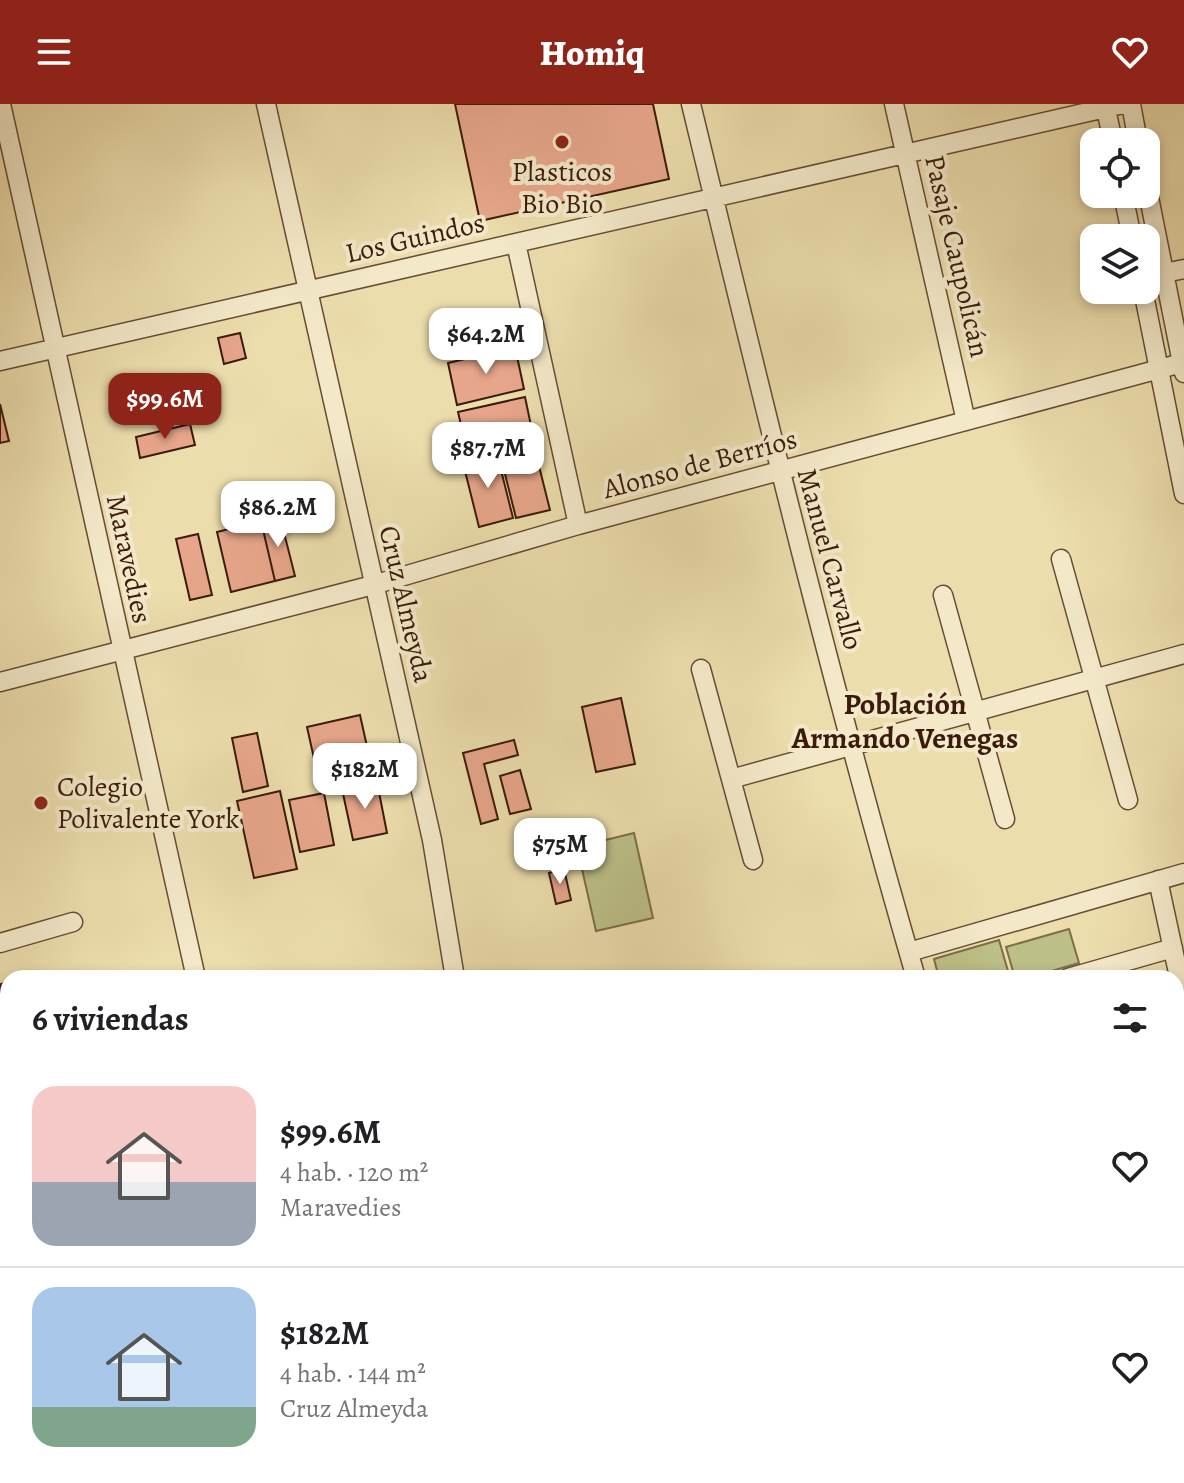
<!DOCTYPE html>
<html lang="es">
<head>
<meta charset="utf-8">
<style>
	:root { --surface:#fff; --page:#f6f6f6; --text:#202124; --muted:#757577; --line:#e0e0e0; --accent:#8f2418 }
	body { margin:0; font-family:Alegreya,serif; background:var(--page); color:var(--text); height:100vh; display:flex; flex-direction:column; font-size:30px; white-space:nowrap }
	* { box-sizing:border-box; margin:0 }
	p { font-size:26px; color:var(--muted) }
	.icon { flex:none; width:44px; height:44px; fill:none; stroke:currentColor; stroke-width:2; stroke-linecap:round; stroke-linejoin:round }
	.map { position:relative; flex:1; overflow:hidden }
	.details { position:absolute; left:0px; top:866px; width:1184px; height:514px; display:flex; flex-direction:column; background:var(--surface); border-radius:24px 24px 0 0; box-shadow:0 4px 12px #0003 }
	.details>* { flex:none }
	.buttons { position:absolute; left:1080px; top:24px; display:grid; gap:16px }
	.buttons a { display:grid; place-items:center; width:80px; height:80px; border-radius:16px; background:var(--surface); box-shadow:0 4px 12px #0003; font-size:40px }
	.price { position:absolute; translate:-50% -68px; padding:0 18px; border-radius:16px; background:#fff; color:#222; font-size:26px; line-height:52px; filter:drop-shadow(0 2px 4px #0008) }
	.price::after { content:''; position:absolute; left:50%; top:48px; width:24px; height:18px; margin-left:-12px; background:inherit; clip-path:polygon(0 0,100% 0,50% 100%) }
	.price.on { background:var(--accent); color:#fff }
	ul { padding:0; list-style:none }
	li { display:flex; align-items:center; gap:24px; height:200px; padding:0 32px }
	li+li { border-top:2px solid var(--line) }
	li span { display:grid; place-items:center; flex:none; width:224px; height:160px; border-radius:24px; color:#555 }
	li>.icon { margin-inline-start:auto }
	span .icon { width:96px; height:96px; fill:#fffc; stroke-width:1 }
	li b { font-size:34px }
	h2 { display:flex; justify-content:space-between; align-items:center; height:96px; padding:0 32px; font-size:34px }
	header { display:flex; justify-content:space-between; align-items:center; height:104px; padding:0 32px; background:var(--accent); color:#fff; font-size:36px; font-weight:800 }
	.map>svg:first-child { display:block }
	.green { fill:#bcc087; stroke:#7c6e49; stroke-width:2 }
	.building { fill:#e7a68b; stroke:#3b1b0b; stroke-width:2 }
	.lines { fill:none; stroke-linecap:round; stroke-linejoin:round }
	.minor-casing { stroke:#674c33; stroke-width:21 }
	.major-casing { stroke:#3b1b0b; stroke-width:25 }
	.minor { stroke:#f3e9c9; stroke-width:18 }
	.major { stroke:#ecddac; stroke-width:22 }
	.poi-dot { fill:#8f2418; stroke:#f3e9c9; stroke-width:3 }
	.labels { text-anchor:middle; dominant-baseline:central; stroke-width:8; stroke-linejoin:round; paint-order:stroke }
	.poi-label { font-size:28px; fill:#3b1b0b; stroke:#f3e9c9 }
	.street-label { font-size:28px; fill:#3b1b0b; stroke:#f3e9c9 }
	.neighbourhood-label { font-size:30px; font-weight:bold; fill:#3b1b0b; stroke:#f3e9c9 }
</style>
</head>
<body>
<header><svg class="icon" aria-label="menu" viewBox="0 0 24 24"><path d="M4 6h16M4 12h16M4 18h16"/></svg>Homiq<svg class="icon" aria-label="heart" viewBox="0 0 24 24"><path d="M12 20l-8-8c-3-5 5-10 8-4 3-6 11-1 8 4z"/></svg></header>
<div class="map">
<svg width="1184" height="1379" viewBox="0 0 1184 1379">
	<rect width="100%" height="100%" fill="#ecddac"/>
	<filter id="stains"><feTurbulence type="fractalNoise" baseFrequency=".0025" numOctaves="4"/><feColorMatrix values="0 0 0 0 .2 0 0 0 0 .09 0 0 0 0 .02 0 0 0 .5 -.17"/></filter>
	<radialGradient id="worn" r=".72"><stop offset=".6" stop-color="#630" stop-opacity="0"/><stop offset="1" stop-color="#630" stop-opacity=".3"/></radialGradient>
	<path class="green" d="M 634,729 L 653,814 L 596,827 L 577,743 Z
		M 1069,825 L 1079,859 L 1028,874 L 1015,874 L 1006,843 Z
		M 999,836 L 1010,874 L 939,874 L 934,855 Z"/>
	<path class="building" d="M 455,0 L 653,0 L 669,75 L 480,117 Z
		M 240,229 L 246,254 L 224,260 L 218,234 Z
		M 515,243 L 524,285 L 457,301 L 448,259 Z
		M 525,293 L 534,336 L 468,351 L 458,308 Z
		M 0,300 L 9,337 L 0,339 Z
		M 190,320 L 195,341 L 140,354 L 136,333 Z
		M 534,342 L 550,406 L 516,414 L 500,350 Z
		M 497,350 L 513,414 L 479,423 L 463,359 Z
		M 280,413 L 295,472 L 275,477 L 261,417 Z
		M 261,417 L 275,477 L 231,488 L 217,428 Z
		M 198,430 L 212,491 L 190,496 L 176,435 Z
		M 621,594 L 635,660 L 596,668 L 582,603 Z
		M 360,611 L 368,647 L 315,659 L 307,623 Z
		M 257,629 L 268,682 L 243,688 L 232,634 Z
		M 514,636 L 518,651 L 484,660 L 498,715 L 481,720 L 463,649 Z
		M 520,666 L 531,705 L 510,710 L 500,672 Z
		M 377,678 L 387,729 L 353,736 L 342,685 Z
		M 280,687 L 297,765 L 254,774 L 237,697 Z
		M 324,689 L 334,741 L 300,748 L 289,696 Z
		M 554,720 L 561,751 L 545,754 L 538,723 Z
		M 564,765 L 571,796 L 556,800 L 549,769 Z
		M 8,878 L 8,901 L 0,903 L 1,880 Z
		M 8,1147 L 8,1186 L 0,1188 L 0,1149 Z
		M 0,1211 L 8,1219 L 8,1240 L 5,1243 L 8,1248 L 0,1256 Z
		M 8,1292 L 8,1318 L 0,1326 L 0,1300 Z"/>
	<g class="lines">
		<g class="minor-casing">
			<path id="minor" d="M 1,0 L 196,874
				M 266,0 L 432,736 L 455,874
				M 691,0 C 762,293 832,585 916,874
				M 894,0 L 966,317
				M 1105,0 L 1113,38
				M 1131,0 L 1138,38
				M 1146,78 L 1184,269
				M 1123,90 L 1132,134
				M 516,139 L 578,421
				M 1164,169 L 1184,165
				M 1143,186 L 1184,390
				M 0,257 L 1123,0
				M 1061,455 L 1128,696
				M 943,491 L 1005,715
				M 701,565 L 753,756
				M 0,578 L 373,481 L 578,421 L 1182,259
				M 731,675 L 1184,550
				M 1158,776 L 1184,896
				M 0,839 L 73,818
				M 909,848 L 1184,769
				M 1068,874 L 1173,844
				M 1176,930 L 1184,928
				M 0,940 L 8,938
				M 1176,1010 L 1184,1008
				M 0,1016 L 8,1047
				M 1176,1094 L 1184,1091
				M 1176,1175 L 1184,1173
				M 96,1372 L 98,1379
				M 204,1372 L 205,1379
				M 279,1372 L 280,1379
				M 355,1372 L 357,1379
				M 429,1372 L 430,1379
				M 553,1372 L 555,1379"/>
		</g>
		<g class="major-casing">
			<path id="major" d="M 1176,1278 L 1184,1276
				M 1176,1327 L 1184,1325
				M 824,1379 L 848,1372
				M 993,1379 L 1018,1372"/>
		</g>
		<use href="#minor" class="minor"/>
		<use href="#major" class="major"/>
	</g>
	<g class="poi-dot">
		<circle cx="562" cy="38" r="8"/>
		<circle cx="41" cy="699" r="8"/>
	</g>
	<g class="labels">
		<g class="poi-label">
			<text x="562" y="68">Plasticos<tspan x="562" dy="32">Bio Bio</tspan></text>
			<text x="57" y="683" text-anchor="start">Colegio<tspan x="57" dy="32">Polivalente York</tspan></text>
		</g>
		<g class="street-label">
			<text transform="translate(415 134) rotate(-13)">Los Guindos</text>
			<text transform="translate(957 152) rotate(77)">Pasaje Caupolicán</text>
			<text transform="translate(700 360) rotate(-15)">Alonso de Berríos</text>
			<text transform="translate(129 455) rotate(78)">Maravedies</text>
			<text transform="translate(830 455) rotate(75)">Manuel Carvallo</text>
			<text transform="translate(406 500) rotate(77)">Cruz Almeyda</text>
		</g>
		<g class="neighbourhood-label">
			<text x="905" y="600">Población<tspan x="905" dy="34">Armando Venegas</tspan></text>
		</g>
	</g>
	<rect width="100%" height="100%" filter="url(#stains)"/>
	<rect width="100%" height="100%" fill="url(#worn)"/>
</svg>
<div class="buttons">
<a><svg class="icon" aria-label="locate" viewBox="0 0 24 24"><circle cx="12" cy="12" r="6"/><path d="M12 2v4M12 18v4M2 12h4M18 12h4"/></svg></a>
<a><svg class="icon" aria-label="layers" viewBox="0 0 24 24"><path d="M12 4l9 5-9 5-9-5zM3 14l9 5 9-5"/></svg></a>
</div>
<b class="price" style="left:486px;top:272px">$64.2M</b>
<b class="price on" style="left:165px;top:337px">$99.6M</b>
<b class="price" style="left:488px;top:386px">$87.7M</b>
<b class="price" style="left:278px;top:445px">$86.2M</b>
<b class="price" style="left:365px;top:707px">$182M</b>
<b class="price" style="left:560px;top:782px">$75M</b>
<section class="details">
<h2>6 viviendas<svg class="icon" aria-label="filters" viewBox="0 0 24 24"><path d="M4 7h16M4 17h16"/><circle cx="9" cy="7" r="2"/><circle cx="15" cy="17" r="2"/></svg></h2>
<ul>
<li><span style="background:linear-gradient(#f6c9c9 60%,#9aa5b1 0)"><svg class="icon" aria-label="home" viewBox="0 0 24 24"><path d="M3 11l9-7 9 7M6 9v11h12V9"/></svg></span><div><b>$99.6M</b><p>4 hab. · 120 m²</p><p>Maravedies</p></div><svg class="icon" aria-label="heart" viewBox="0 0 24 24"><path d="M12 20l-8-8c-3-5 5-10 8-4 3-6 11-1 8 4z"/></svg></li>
<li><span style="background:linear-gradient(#a9c7e8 75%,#7fa58c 0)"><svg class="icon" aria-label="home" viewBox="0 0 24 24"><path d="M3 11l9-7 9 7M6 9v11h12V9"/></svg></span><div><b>$182M</b><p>4 hab. · 144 m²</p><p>Cruz Almeyda</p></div><svg class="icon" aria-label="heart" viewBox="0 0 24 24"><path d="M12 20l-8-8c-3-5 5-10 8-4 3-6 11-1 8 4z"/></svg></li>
</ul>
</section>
</div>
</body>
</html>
